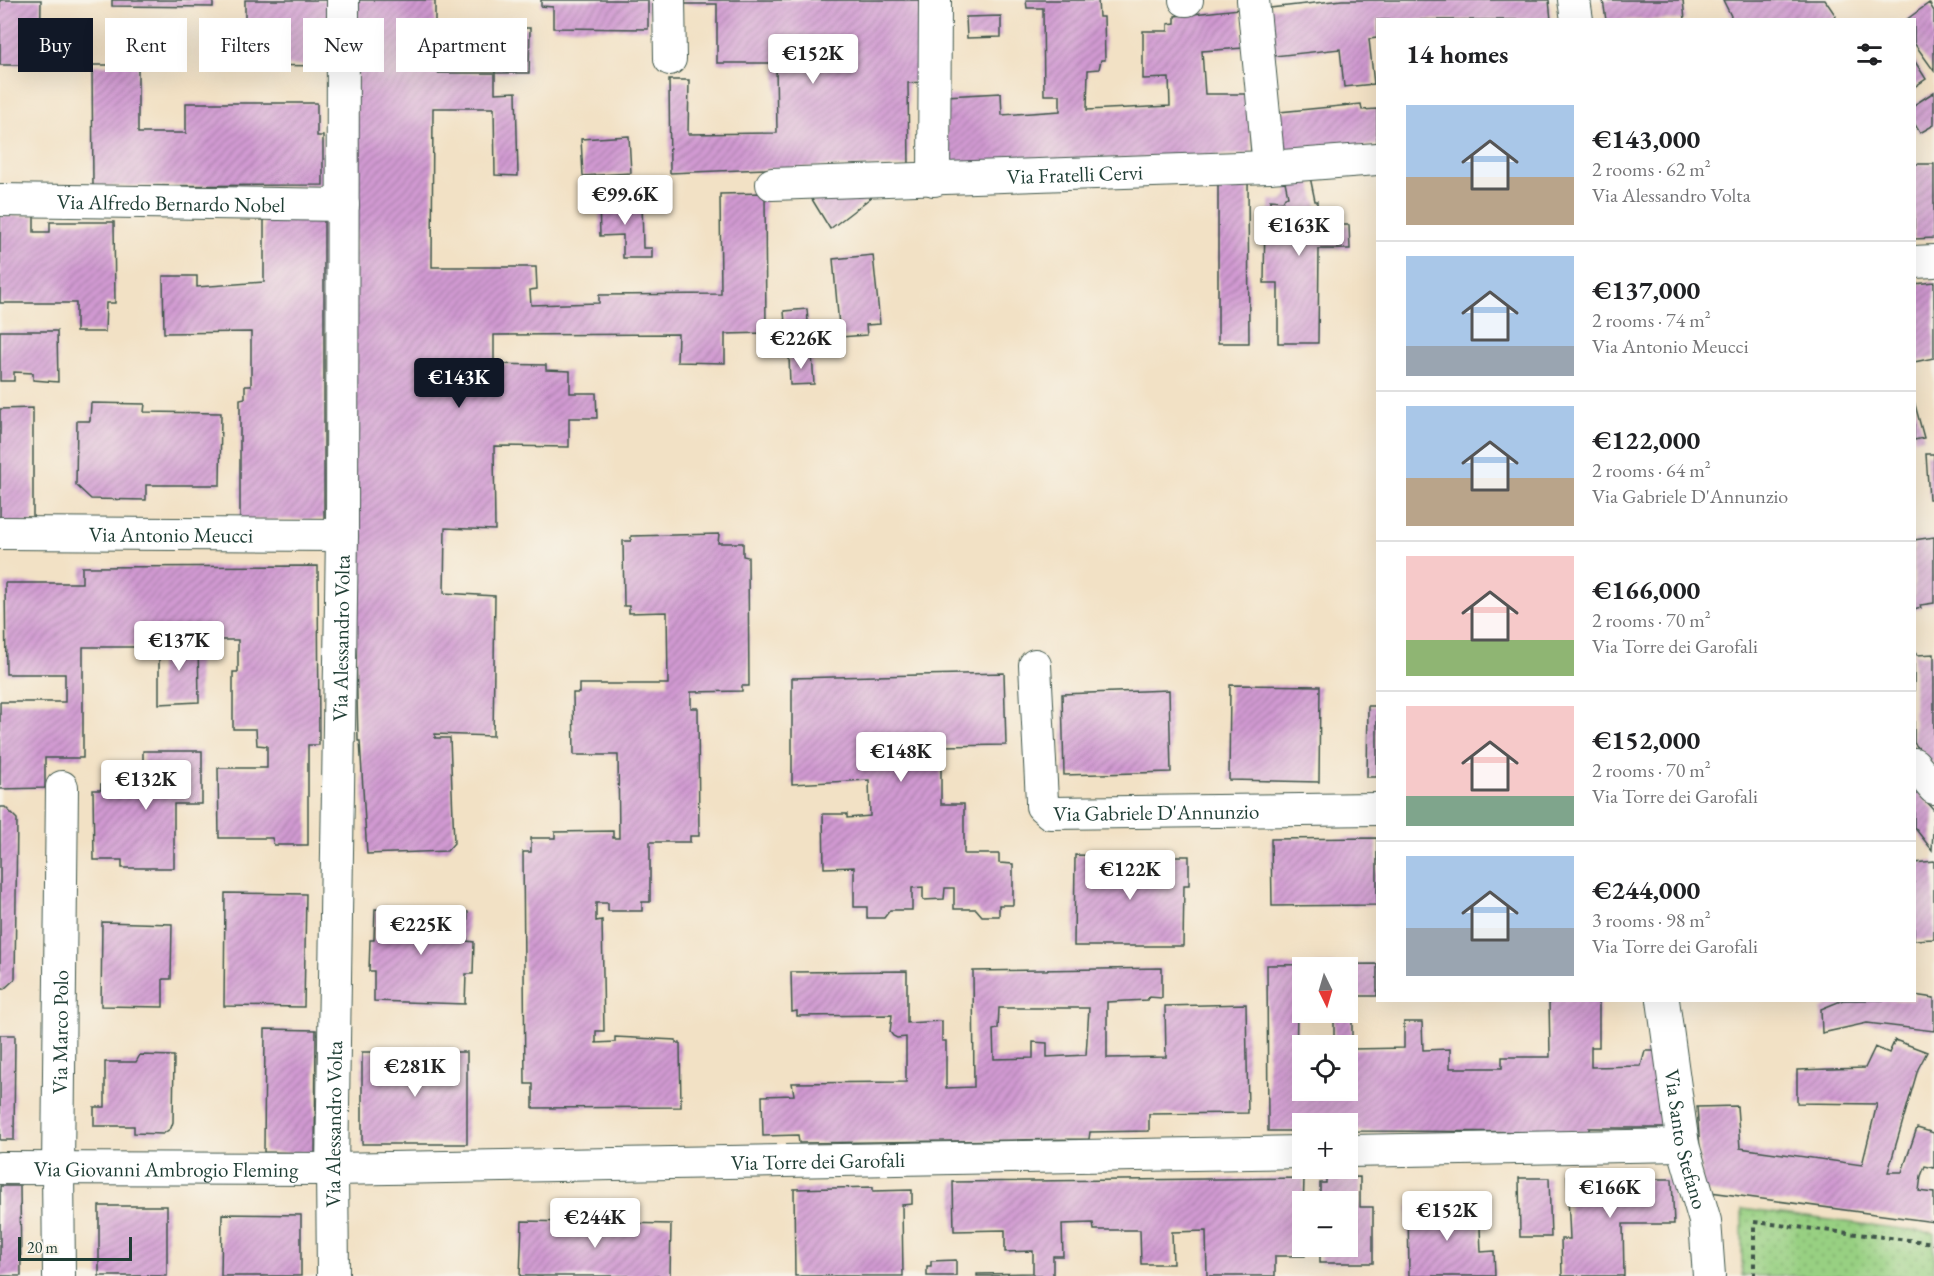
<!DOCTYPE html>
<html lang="en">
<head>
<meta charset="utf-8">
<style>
	:root { --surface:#fff; --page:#f2f2f2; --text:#202124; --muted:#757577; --line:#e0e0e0; --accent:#111827 }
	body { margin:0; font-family:"EB Garamond",serif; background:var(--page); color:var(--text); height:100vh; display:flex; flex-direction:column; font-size:22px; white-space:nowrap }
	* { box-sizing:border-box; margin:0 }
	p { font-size:20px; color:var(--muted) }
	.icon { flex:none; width:33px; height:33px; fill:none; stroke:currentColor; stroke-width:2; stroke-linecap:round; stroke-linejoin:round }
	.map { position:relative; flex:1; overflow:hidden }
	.details { position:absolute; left:1376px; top:18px; width:540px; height:984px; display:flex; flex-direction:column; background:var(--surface); border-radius:0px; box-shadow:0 6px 24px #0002 }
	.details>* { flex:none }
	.banner { position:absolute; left:18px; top:18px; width:570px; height:54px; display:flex; gap:12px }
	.needle { width:39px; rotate:175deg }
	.tools { position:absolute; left:1292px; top:957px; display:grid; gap:12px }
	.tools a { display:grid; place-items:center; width:66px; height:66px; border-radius:0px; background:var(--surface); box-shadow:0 6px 24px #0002; font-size:30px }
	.scale { position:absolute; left:18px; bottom:15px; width:114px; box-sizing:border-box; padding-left:6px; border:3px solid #1f3d34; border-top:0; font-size:16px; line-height:21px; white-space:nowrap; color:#1f3d34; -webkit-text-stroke:4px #f7f3e8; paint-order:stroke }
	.price { position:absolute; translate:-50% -51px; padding:0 14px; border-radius:6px; background:#fff; color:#222; font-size:20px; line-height:39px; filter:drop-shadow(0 2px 3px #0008) }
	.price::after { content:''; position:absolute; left:50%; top:36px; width:18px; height:14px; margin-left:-9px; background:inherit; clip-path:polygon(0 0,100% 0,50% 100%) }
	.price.on { background:var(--accent); color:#fff }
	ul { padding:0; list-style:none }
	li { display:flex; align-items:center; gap:18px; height:150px; padding:0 30px }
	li+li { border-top:2px solid var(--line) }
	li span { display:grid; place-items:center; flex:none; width:168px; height:120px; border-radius:0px; color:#555 }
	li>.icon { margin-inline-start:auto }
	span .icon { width:72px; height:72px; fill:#fffc; stroke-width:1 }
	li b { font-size:26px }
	h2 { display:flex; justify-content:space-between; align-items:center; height:72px; padding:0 30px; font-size:26px }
	.pill { padding:0 21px; border-radius:0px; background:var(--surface); box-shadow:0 6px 24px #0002; font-size:21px; line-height:54px }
	.pill.on { background:var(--accent); color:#fff }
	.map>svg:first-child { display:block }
	.park { fill:url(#park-dots); stroke:#5c865b; stroke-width:1.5 }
	.building { fill:url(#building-hatch); fill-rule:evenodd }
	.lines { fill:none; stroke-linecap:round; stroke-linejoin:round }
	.street-casing { stroke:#3f564a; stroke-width:34 }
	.path { stroke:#3f564a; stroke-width:4; stroke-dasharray:4.5 4.5; stroke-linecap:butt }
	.street { stroke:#fff; stroke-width:32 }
	.labels { text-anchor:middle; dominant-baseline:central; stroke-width:4.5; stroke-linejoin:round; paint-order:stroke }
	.street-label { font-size:21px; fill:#1f3d34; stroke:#f7f3e8 }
</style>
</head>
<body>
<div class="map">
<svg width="1934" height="1276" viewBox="0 0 1934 1276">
	<defs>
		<pattern id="park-dots" width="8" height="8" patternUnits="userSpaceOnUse" patternTransform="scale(1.5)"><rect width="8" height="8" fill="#98d082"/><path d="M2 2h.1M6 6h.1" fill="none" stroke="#7baa6b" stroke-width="1.8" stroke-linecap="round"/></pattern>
		<pattern id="building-hatch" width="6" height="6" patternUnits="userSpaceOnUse" patternTransform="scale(1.5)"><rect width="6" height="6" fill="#d19ad2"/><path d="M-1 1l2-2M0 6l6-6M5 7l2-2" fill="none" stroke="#a97fab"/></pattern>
	</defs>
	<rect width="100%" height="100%" fill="#f7f3e8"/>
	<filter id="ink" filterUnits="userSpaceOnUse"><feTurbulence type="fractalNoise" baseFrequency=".0167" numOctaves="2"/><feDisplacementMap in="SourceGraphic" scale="12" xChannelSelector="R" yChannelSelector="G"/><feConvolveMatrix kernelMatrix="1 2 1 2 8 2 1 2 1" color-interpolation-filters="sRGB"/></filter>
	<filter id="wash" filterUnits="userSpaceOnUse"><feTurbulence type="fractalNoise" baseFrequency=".008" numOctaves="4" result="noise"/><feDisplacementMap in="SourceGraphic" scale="24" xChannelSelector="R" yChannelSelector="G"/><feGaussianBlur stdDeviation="1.35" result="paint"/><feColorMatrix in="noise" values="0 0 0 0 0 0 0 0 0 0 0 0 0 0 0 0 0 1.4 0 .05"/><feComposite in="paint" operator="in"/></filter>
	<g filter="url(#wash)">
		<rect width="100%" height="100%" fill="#f2e1c5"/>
		<path class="park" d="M 1742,1209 L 1934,1233 L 1934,1276 L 1742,1276 Z"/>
		<g id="blocks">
			<path class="building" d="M 0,0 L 41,0 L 40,65 L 0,65 Z
				M 112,0 L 213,0 L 213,7 L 112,6 Z
				M 245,0 L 328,0 L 328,66 L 245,65 Z
				M 357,0 L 435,0 L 435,62 L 438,73 L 495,73 L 494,28 L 530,28 L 529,73 L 495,73 L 495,93 L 516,92 L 518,176 L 495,175 L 494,108 L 433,108 L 432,267 L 536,267 L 537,289 L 530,290 L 531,305 L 599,303 L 599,295 L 721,294 L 720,194 L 765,193 L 766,333 L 725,334 L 725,363 L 677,362 L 678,334 L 494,335 L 494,364 L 546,365 L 546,370 L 570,371 L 570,393 L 596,393 L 597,418 L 569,418 L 569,447 L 494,446 L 495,530 L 445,528 L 444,593 L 495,596 L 493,736 L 435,734 L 435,738 L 450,738 L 454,843 L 447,851 L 367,854 L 360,741 L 358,741 L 352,474 Z
				M 541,0 L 648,0 L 648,29 L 553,28 L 553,7 L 541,6 Z
				M 683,0 L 922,0 L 922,82 L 908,83 L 909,166 L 815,167 L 670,173 L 669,80 L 689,80 L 688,134 L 777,133 L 776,63 L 717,63 L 717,4 L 682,4 Z
				M 1026,0 L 1098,0 L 1099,17 L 1104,17 L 1105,60 L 1101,60 L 1099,69 L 1088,70 L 1087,110 L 1170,106 L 1169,78 L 1143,79 L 1143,31 L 1168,31 L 1168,24 L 1175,23 L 1175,16 L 1239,9 L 1243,48 L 1202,51 L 1205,94 L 1248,94 L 1251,154 L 946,165 L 946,96 L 1001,93 L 1002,115 L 1060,111 L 1060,95 L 1044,95 L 1043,8 L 1027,8 Z
				M 1342,0 L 1549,0 L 1551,20 L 1377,20 L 1377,38 L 1369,39 L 1374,84 L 1344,87 L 1340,49 L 1265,57 L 1260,9 Z
				M 1603,0 L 1683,0 L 1685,20 L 1606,20 Z
				M 1723,0 L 1825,0 L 1836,16 L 1831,20 L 1733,20 Z
				M 1929,3 L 1934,11 L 1934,71 L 1914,43 L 1914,20 L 1906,20 Z
				M 1001,16 L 1001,37 L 967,38 L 966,17 Z
				M 168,31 L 169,66 L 138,65 L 138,133 L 186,133 L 186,103 L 317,103 L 317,136 L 323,136 L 323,185 L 93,186 L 92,65 L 114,65 L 113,32 Z
				M 1914,60 L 1926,79 L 1914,87 Z
				M 1934,92 L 1934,125 L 1920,133 L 1914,123 L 1914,105 Z
				M 1361,104 L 1362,110 L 1377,109 L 1377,145 L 1275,152 L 1269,113 Z
				M 629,136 L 631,173 L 583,176 L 581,139 Z
				M 1914,164 L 1934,164 L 1934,238 L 1914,239 Z
				M 1283,172 L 1309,172 L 1315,201 L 1317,201 L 1317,216 L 1337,216 L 1336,225 L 1349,225 L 1350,249 L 1319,249 L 1318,343 L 1278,343 L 1278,283 L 1264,283 L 1265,216 L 1270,216 L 1270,200 L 1283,201 L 1285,197 L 1288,196 Z
				M 1218,174 L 1248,175 L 1249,343 L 1218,343 Z
				M 886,186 L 830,229 L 810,196 Z
				M 642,200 L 643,248 L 652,248 L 652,258 L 623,258 L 623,235 L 600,236 L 599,201 Z
				M 264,215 L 324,215 L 324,519 L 240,520 L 240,399 L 245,398 L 245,386 L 251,386 L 251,332 L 164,333 L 163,276 L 197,276 L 197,287 L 264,282 Z
				M 0,216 L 34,216 L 34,232 L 50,232 L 50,222 L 114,222 L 115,303 L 106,303 L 105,332 L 76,332 L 76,303 L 0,303 Z
				M 873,255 L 880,324 L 866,325 L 867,335 L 840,337 L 833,259 Z
				M 1934,282 L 1934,358 L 1914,362 L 1914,284 Z
				M 807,309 L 809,334 L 786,335 L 784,311 Z
				M 0,331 L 57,331 L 58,382 L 33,380 L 33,373 L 14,372 L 14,381 L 0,381 Z
				M 812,355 L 814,384 L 790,385 L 789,356 Z
				M 1914,401 L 1924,438 L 1914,440 Z
				M 91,403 L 145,404 L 144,412 L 221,413 L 220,485 L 146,485 L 146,500 L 91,499 L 76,485 L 77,421 L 90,421 Z
				M 33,408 L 33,523 L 0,523 L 0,409 Z
				M 1926,454 L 1934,454 L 1934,499 L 1929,499 Z
				M 719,534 L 718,543 L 743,543 L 743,556 L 748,557 L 749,686 L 742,686 L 742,691 L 691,692 L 691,708 L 698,708 L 699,836 L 690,836 L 690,842 L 650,842 L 650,902 L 642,902 L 642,911 L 608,911 L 608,903 L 596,903 L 596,921 L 602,920 L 604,1031 L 596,1031 L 596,1043 L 615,1042 L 615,1037 L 676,1040 L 676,1043 L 680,1043 L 681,1107 L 533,1108 L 533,1084 L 525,1084 L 523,852 L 531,852 L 531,838 L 555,838 L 555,832 L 613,831 L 613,838 L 619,838 L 618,755 L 574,755 L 573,693 L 579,693 L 579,684 L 668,684 L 667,612 L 629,613 L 629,606 L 624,606 L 623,541 L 631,541 L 631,536 Z
				M 1934,537 L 1934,603 L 1920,605 L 1921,608 L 1914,610 L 1914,540 Z
				M 318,566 L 319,745 L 308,745 L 308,845 L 274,845 L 272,838 L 219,838 L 218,768 L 267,768 L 267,746 L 257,745 L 256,729 L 233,729 L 233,672 L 238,672 L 238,640 L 198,640 L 199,702 L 159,704 L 159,647 L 83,647 L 83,758 L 45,758 L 45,788 L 0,789 L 0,702 L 65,702 L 65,674 L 6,674 L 5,583 L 82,583 L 82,567 Z
				M 1914,648 L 1917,655 L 1934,654 L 1934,765 L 1914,743 Z
				M 1004,673 L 1006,745 L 941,746 L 941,804 L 964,804 L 964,854 L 999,854 L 999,863 L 1013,864 L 1013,905 L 999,905 L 999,916 L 982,916 L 976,909 L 954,909 L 954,888 L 945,888 L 944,899 L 923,900 L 923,887 L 912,888 L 912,910 L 890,910 L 884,918 L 867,918 L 867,907 L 854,907 L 854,867 L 824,868 L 823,814 L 847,814 L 847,818 L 870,816 L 869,780 L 792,784 L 792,678 Z
				M 1230,685 L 1320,686 L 1319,782 L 1229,780 Z
				M 1169,690 L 1171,772 L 1064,775 L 1062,694 Z
				M 1368,706 L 1377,706 L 1377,777 L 1367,777 Z
				M 143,751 L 202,751 L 202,804 L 174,804 L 174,868 L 122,868 L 122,860 L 94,860 L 93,790 L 101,790 L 101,784 L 143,784 Z
				M 1914,787 L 1934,810 L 1932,850 L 1914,827 Z
				M 0,807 L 5,807 L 17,819 L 15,979 L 4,989 L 0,989 Z
				M 1377,838 L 1377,905 L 1272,906 L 1271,839 Z
				M 1075,855 L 1112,856 L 1112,859 L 1141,859 L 1140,856 L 1189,856 L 1189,885 L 1184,885 L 1183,946 L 1074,946 Z
				M 1934,861 L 1934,939 L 1914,940 L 1914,863 Z
				M 225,893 L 306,894 L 304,1007 L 224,1006 Z
				M 375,909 L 468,912 L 467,941 L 474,942 L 473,974 L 466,974 L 465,1004 L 374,1001 L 374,971 L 369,971 L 370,940 L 374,940 Z
				M 102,922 L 172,924 L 171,979 L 163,979 L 163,1007 L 101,1006 Z
				M 1377,964 L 1377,996 L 1347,996 L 1347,968 L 1302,968 L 1302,1009 L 1297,1009 L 1296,1069 L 1302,1069 L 1302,1090 L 1347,1090 L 1347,1046 L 1334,1046 L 1334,1016 L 1352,1016 L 1352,1049 L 1404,1048 L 1404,1022 L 1422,1022 L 1423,1050 L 1450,1049 L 1450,1068 L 1502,1068 L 1502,1057 L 1550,1057 L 1549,1000 L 1599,1000 L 1599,1047 L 1591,1047 L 1591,1067 L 1641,1066 L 1645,1051 L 1658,1051 L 1667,1128 L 1589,1128 L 1589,1132 L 1347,1131 L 1347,1124 L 1302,1124 L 1302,1131 L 1268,1131 L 1267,965 Z
				M 1162,968 L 1162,998 L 1149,997 L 1147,1000 L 1107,1002 L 1107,1058 L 1166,1057 L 1165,1006 L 1246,1004 L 1248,1113 L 1149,1114 L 1149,1131 L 1090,1132 L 1089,1139 L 799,1143 L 798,1135 L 763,1136 L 762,1096 L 794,1095 L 792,1083 L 906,1082 L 906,1037 L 897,1038 L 893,1036 L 890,1032 L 892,1015 L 797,1016 L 797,1011 L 792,1012 L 791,972 L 907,971 L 907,1023 L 942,1021 L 942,1041 L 946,1041 L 946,1088 L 974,1087 L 973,971 ZM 999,1008 L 1089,1008 L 1086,1055 L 1047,1057 L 1047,1043 L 1033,1042 L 1033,1058 L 994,1059 L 993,1030 L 998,1029 Z
				M 1914,995 L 1934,998 L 1934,1031 L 1867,1023 L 1822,1033 L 1821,1009 L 1843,1000 L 1914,1000 Z
				M 265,1029 L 316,1030 L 315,1153 L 264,1152 Z
				M 0,1035 L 15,1035 L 14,1140 L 0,1140 Z
				M 1895,1040 L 1927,1052 L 1918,1069 L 1888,1172 L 1902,1172 L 1917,1128 L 1934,1133 L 1934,1168 L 1925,1166 L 1921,1176 L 1919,1191 L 1934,1193 L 1934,1222 L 1703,1191 L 1697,1107 L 1737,1106 L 1740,1148 L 1862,1165 L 1877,1104 L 1797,1103 L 1797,1070 L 1865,1068 L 1875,1047 L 1889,1053 Z
				M 362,1052 L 467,1052 L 467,1144 L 362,1144 Z
				M 140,1055 L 174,1056 L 173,1122 L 171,1128 L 163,1134 L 134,1133 L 134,1126 L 94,1126 L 94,1107 L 105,1107 L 105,1062 L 136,1062 Z
				M 1643,1174 L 1645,1179 L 1672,1179 L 1674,1224 L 1623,1224 L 1624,1276 L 1562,1276 L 1561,1239 L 1570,1239 L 1567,1175 Z
				M 1360,1177 L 1360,1207 L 1373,1207 L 1373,1263 L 1320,1263 L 1320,1246 L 1347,1246 L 1347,1202 L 1320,1202 L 1320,1183 L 1326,1183 L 1326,1178 Z
				M 1304,1178 L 1302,1246 L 1305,1246 L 1305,1256 L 1275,1256 L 1275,1276 L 1207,1276 L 1206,1231 L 1172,1232 L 1173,1264 L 1141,1264 L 1140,1230 L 1094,1230 L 1093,1223 L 1062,1224 L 1063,1256 L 1053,1256 L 1053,1276 L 977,1276 L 977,1274 L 1033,1273 L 1033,1251 L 1005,1252 L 1005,1230 L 954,1231 L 953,1182 Z
				M 1519,1178 L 1549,1178 L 1551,1237 L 1520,1237 Z
				M 0,1186 L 20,1186 L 21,1276 L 0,1276 Z
				M 873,1187 L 873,1191 L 912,1190 L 912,1204 L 902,1205 L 903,1276 L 795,1276 L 794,1189 Z
				M 1479,1204 L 1481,1252 L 1494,1251 L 1495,1276 L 1409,1276 L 1408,1206 Z
				M 99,1206 L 167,1206 L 167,1276 L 99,1276 Z
				M 222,1214 L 301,1215 L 301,1276 L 221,1276 Z
				M 522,1221 L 671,1224 L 670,1276 L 520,1276 Z
				M 956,1260 L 956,1276 L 927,1276 L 927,1266 L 931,1266 L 931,1261 Z"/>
		</g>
	</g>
	<g filter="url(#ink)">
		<use href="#blocks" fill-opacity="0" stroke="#3f564a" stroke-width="1.5"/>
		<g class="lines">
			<g class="street-casing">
				<g id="street">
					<path d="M 669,0 L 670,59"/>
					<path d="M 1185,0 L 1187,0"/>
					<path d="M 1253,0 L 1269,167"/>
					<path d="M 1574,0 L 1577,20"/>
					<path d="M 934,180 L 935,0"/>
					<path id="s1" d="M 772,184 L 1269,167 L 1377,159"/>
					<path id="s2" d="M 0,200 L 343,205"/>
					<path d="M 1914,262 L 1934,261"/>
					<path id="s3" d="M 0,533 L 342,535"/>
					<path id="s4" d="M 1035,665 L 1042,801 L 1042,806 L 1050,813 L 1377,809"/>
					<path d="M 1914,764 L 1934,788"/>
					<path id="s5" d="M 1663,1000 L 1683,1145 L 1705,1221 L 1709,1276"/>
					<path d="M 1347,1151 L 1683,1145"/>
					<path id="s6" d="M 0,1168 L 332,1169 L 1302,1152"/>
					<path id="s7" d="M 59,1276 L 58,1169 L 62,787"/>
					<path id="s8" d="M 333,1276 L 332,1169 L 342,535 L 343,0"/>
				</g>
			</g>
			<path class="path" d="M 1754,1276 L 1754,1222 L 1934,1243"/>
			<use href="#street" class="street"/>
		</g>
	</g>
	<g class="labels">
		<g class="street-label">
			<text stroke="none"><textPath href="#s1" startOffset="303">Via Fratelli Cervi</textPath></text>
			<text stroke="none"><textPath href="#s2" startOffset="171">Via Alfredo Bernardo Nobel</textPath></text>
			<text stroke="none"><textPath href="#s3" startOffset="171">Via Antonio Meucci</textPath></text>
			<text stroke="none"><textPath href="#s8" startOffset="638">Via Alessandro Volta</textPath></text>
			<text stroke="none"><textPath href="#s4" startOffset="258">Via Gabriele D'Annunzio</textPath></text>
			<text stroke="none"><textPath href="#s7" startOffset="244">Via Marco Polo</textPath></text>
			<text stroke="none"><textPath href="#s8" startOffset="152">Via Alessandro Volta</textPath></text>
			<text stroke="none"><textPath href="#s5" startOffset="141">Via Santo Stefano</textPath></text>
			<text stroke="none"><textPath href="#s6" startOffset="818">Via Torre dei Garofali</textPath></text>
			<text stroke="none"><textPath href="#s6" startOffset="166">Via Giovanni Ambrogio Fleming</textPath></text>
		</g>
	</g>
</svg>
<div class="tools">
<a><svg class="needle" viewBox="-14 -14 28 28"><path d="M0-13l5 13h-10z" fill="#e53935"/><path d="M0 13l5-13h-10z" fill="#757577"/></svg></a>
<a><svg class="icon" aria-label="locate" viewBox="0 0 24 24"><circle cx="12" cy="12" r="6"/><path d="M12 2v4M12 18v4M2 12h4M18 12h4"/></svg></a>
<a>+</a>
<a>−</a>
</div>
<div class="scale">20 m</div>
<b class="price" style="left:813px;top:85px">€152K</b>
<b class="price" style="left:625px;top:226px">€99.6K</b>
<b class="price" style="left:1299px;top:257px">€163K</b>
<b class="price" style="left:801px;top:370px">€226K</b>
<b class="price on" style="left:459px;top:409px">€143K</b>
<b class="price" style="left:179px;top:672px">€137K</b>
<b class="price" style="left:901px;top:783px">€148K</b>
<b class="price" style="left:146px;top:811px">€132K</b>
<b class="price" style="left:1130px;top:901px">€122K</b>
<b class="price" style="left:421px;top:956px">€225K</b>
<b class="price" style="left:415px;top:1098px">€281K</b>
<b class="price" style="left:1610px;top:1219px">€166K</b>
<b class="price" style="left:1447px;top:1242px">€152K</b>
<b class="price" style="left:595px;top:1249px">€244K</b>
<div class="banner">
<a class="pill on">Buy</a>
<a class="pill">Rent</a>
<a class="pill">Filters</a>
<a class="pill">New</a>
<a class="pill">Apartment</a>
</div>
<section class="details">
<h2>14 homes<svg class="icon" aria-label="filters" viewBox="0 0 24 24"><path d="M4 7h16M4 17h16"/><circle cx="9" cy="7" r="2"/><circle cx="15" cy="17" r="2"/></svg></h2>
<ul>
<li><span style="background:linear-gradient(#a9c7e8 60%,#b9a48a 0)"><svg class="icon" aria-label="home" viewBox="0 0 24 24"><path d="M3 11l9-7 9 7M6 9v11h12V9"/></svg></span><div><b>€143,000</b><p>2 rooms · 62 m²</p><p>Via Alessandro Volta</p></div></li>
<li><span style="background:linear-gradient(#a9c7e8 75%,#9aa5b1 0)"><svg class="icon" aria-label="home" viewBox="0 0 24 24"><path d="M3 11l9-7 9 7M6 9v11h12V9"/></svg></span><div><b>€137,000</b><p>2 rooms · 74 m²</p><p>Via Antonio Meucci</p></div></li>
<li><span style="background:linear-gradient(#a9c7e8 60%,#b9a48a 0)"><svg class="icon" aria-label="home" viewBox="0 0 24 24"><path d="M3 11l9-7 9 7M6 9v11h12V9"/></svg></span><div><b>€122,000</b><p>2 rooms · 64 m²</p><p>Via Gabriele D'Annunzio</p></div></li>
<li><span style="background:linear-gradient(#f6c9c9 70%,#8fb573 0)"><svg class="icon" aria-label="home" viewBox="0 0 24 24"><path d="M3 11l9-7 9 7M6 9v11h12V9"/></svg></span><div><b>€166,000</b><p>2 rooms · 70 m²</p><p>Via Torre dei Garofali</p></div></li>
<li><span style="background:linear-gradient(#f6c9c9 75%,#7fa58c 0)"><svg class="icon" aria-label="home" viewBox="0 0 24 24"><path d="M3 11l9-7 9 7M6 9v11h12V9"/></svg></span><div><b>€152,000</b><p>2 rooms · 70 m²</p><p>Via Torre dei Garofali</p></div></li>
<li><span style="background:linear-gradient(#a9c7e8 60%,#9aa5b1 0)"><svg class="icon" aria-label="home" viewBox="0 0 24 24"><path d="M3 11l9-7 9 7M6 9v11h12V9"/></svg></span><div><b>€244,000</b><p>3 rooms · 98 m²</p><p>Via Torre dei Garofali</p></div></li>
</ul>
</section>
</div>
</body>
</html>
